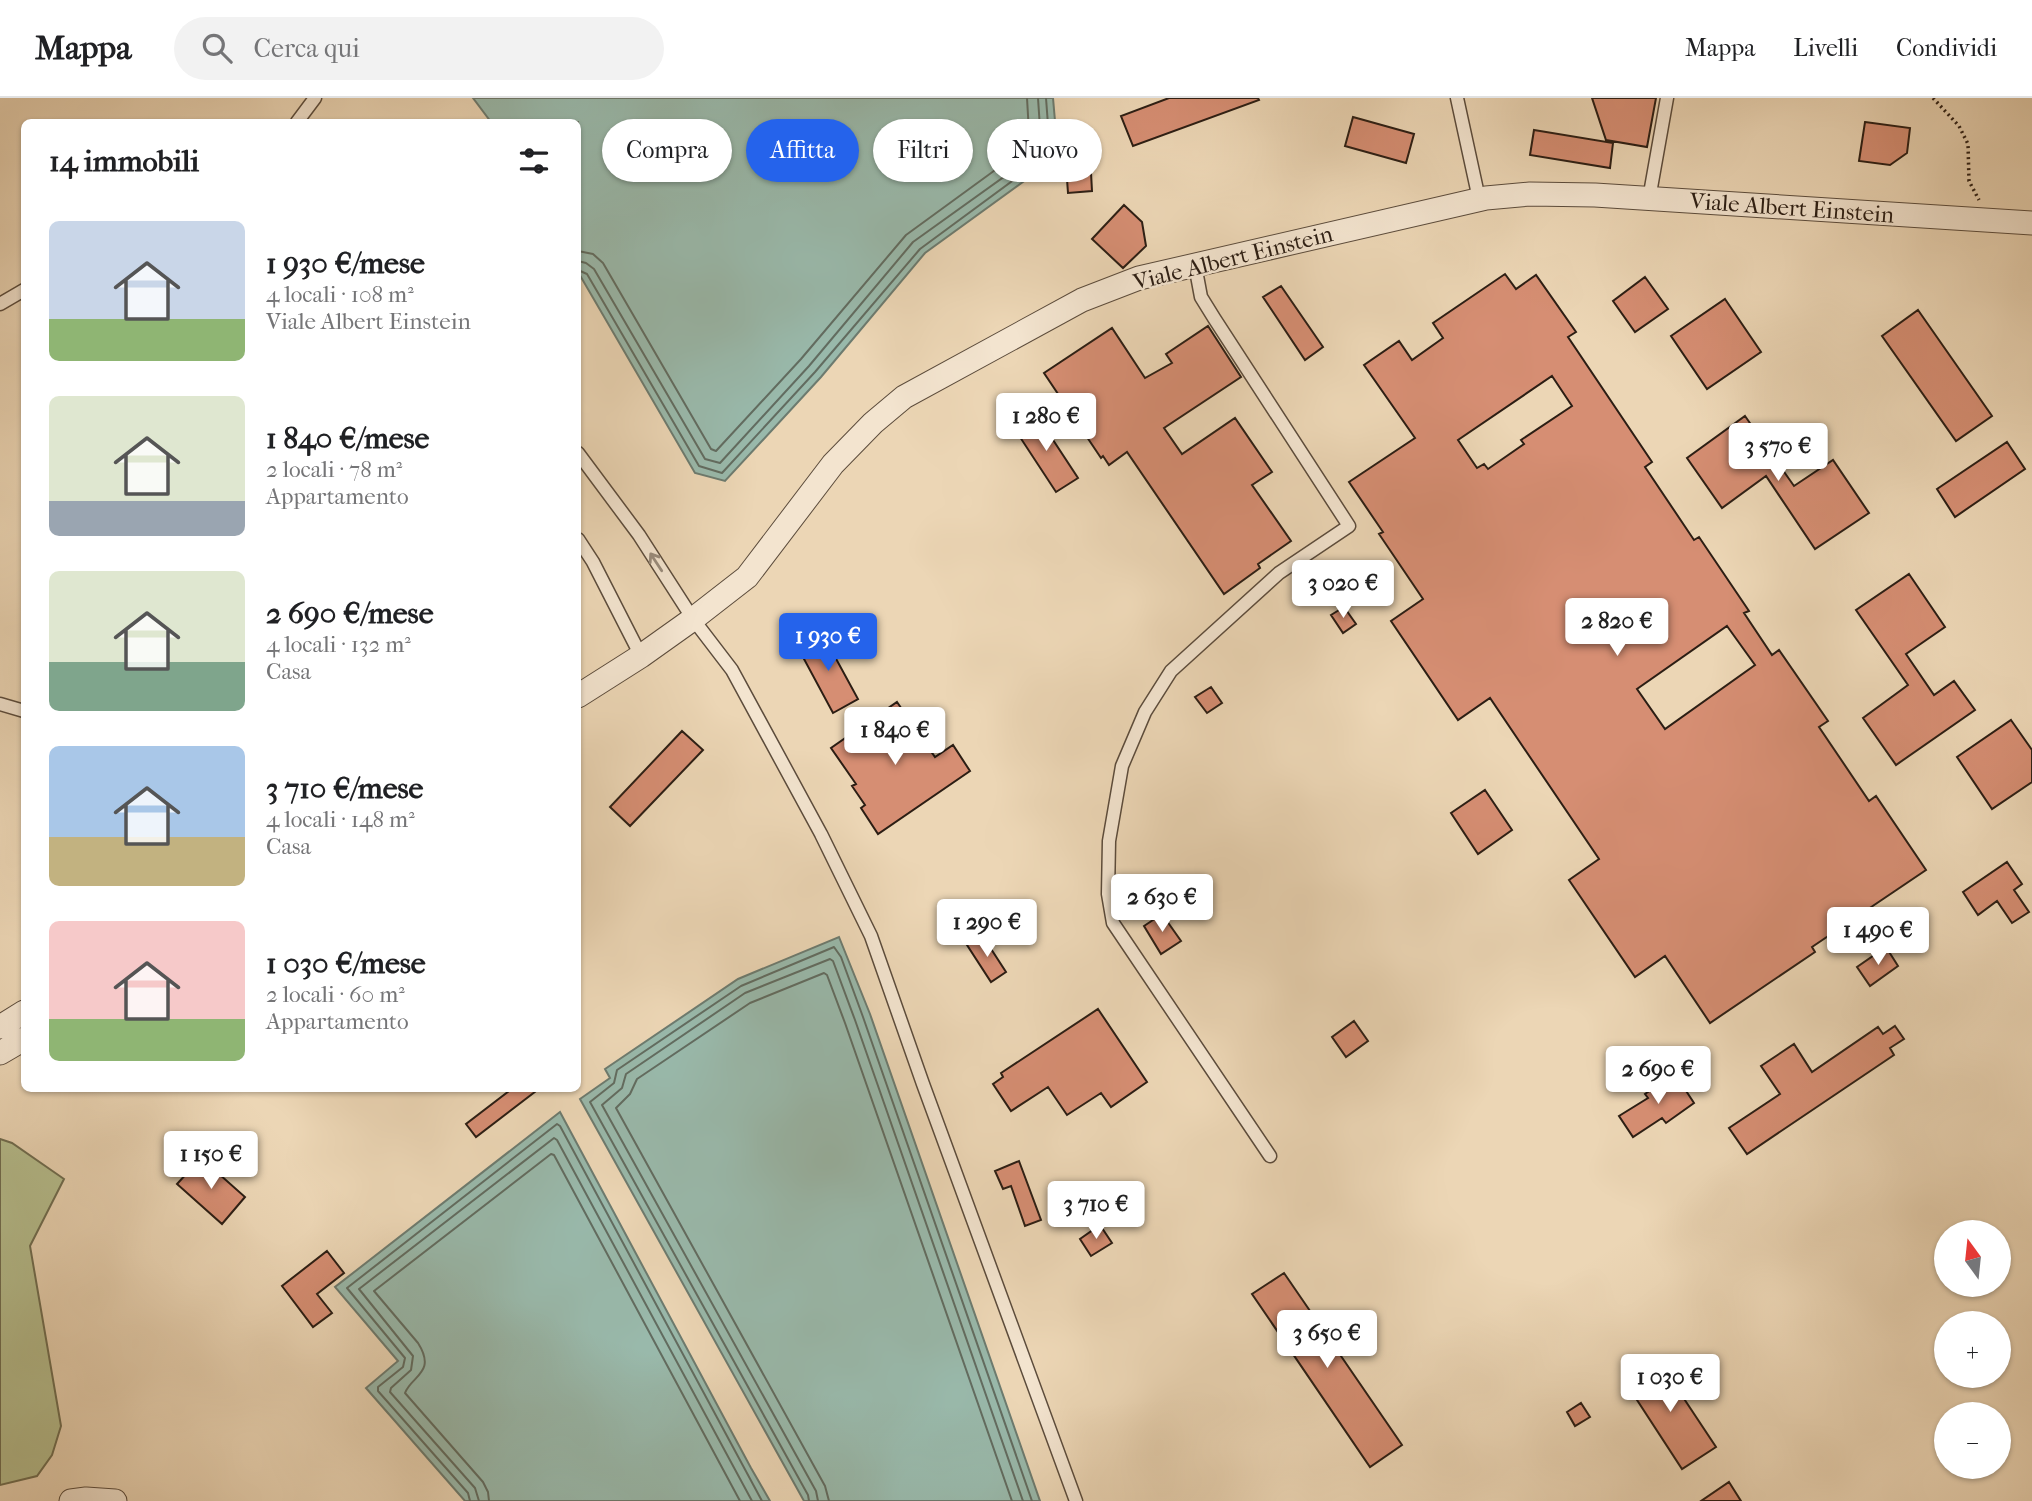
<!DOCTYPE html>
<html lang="it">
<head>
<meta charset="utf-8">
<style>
	:root { --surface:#fff; --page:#f2f2f2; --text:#202124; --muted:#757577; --line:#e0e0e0; --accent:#2563eb }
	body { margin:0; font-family:"IM FELL French Canon",serif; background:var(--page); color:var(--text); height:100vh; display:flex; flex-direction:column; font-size:26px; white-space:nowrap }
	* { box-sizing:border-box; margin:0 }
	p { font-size:23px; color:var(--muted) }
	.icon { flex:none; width:38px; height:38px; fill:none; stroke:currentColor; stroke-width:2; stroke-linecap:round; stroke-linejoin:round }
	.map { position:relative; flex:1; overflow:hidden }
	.side { position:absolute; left:21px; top:21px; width:560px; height:973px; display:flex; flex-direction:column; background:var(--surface); border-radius:10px; box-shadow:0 2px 5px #0004 }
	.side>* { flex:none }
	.hud { position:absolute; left:602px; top:21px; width:665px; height:63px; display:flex; gap:14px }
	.needle { width:46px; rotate:345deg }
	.controls { position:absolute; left:1934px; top:1122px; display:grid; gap:14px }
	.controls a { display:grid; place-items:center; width:77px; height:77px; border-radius:50%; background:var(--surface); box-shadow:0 2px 5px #0004; font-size:35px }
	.price { position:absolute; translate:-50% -60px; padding:0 16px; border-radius:7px; background:#fff; color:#222; font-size:23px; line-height:46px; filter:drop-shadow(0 2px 4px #0008) }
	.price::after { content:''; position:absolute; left:50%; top:42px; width:21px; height:16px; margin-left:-10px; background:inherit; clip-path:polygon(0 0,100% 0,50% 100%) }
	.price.on { background:var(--accent); color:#fff }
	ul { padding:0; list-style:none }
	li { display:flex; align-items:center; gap:21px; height:175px; padding:0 28px }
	li span { display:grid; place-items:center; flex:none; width:196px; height:140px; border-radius:10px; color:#555 }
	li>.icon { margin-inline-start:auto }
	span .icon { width:84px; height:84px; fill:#fffc; stroke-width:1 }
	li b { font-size:30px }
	h2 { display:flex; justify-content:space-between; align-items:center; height:84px; padding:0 28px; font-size:30px }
	.tag { padding:0 24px; border-radius:32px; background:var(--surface); box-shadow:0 2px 5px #0004; font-size:24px; line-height:63px }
	.tag.on { background:var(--accent); color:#fff }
	header { display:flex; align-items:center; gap:42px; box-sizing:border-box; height:98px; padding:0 35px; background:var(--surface); border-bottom:2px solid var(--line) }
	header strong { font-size:33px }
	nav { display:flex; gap:38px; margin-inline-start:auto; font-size:24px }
	.search { width:490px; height:63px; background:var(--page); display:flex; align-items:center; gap:18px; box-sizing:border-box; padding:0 24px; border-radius:38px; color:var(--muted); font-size:26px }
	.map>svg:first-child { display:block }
	.green { fill:#b6be8e; stroke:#716e51; stroke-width:2 }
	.water { fill:#99b9ab; stroke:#6d7b6f; stroke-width:2 }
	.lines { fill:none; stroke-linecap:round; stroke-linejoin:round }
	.shore { stroke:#626c60; stroke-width:2 }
	.building { fill:#d68e73; stroke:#2c1e14; stroke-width:2; fill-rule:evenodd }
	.service-casing { stroke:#5c4c3c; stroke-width:15 }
	.minor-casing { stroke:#5c4c3c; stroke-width:25 }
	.path { stroke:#2c1e14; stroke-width:3.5; stroke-dasharray:2 3.5; stroke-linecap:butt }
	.service { stroke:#f3e4cf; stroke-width:12 }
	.minor { stroke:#f3e4cf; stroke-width:23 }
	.oneway { stroke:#998b7b }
	.labels { text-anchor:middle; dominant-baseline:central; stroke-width:5; stroke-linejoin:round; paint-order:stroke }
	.street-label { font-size:23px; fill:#2c1e14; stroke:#f3e4cf }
</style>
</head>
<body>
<header>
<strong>Mappa</strong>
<div class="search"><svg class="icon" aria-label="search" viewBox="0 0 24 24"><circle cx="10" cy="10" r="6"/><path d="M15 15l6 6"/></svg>Cerca qui</div>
<nav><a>Mappa</a><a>Livelli</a><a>Condividi</a></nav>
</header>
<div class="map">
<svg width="2032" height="1403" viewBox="0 0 2032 1403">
	<rect width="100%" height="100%" fill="#ecd6b5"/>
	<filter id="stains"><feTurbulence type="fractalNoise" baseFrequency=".00286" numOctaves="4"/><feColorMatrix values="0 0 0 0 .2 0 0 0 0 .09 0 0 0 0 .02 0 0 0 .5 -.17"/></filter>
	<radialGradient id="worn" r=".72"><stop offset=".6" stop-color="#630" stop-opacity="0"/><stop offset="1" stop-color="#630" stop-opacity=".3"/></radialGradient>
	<path class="green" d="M 0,1041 L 12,1045 L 64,1081 L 30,1148 L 61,1328 L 52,1357 L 37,1378 L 0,1387 Z"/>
	<path class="water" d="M 473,0 L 1053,0 L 1059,69 L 1052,74 L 1027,81 L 925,155 L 821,279 L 725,383 L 695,375 L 578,174 L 578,24 L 491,24 Z
		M 839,839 L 870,916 L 1040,1403 L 804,1403 L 580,1001 L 610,980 L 605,971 L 738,881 Z
		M 560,1014 L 751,1370 L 770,1403 L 465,1403 L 366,1290 L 398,1263 L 335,1189 Z"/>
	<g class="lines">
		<path class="shore" d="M 578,153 L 593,156 L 603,165 L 711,351 L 716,353 L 801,261 L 906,137 L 1013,59 L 1030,52 L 1027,0
			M 578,163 L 586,165 L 594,171 L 705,361 L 720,365 L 809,268 L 913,144 L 1019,68 L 1042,60 L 1038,0
			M 578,172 L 587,176 L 699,368 L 722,375 L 815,274 L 920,151 L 1023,75 L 1051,67 L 1046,0
			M 470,1403 L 468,1395 L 378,1293 L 378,1289 L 403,1269 L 405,1260 L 347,1190 L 557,1026 L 560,1028 L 762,1403
			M 479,1403 L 475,1390 L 390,1294 L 391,1290 L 411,1272 L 413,1258 L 359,1191 L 554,1040 L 557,1042 L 752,1403
			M 489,1403 L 488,1394 L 483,1384 L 405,1295 C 411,1278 437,1275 418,1245 L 374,1193 L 551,1056 L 554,1057 L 740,1403
			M 809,1403 L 808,1397 L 590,1004 L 614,985 L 617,972 L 741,888 L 834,849 L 841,859 L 863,919 L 1032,1403
			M 818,1403 L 816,1393 L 602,1007 L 622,990 L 626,976 L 745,895 L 830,861 L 833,863 L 855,922 L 1023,1403
			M 829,1403 L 825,1388 L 616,1010 L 630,996 L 637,981 L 750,905 L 824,875 L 827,877 L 845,925 L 1012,1403"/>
	</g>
	<path class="building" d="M 1169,0 L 1258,0 L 1259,2 L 1133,48 L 1121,18 Z
		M 1592,0 L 1656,0 L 1647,49 L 1606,42 Z
		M 1353,19 L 1414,36 L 1406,65 L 1345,48 Z
		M 1865,24 L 1910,30 L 1907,55 L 1890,67 L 1859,63 Z
		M 1534,32 L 1613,45 L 1610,70 L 1530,57 Z
		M 1089,37 L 1092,93 L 1068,95 L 1064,40 Z
		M 1124,107 L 1142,124 L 1146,148 L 1123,170 L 1092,141 Z
		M 1505,176 L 1516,191 L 1536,177 L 1576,234 L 1568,239 L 1652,364 L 1645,369 L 1694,442 L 1699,439 L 1749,513 L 1744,515 L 1772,557 L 1779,552 L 1828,623 L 1819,629 L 1869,703 L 1876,698 L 1926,772 L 1812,849 L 1815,854 L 1710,925 L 1665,858 L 1635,879 L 1569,782 L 1599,761 L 1490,600 L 1458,622 L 1391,523 L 1423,501 L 1379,436 L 1383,434 L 1349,384 L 1415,340 L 1364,267 L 1399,243 L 1412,262 L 1443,240 L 1433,225 ZM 1552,278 L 1572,308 L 1521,342 L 1524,346 L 1488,371 L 1484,366 L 1477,370 L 1458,342 ZM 1727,528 L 1755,567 L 1665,631 L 1637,591 Z
		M 1645,179 L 1668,211 L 1635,234 L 1613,203 Z
		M 1281,188 L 1323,249 L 1305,262 L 1263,199 Z
		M 1725,201 L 1761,254 L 1707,291 L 1671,238 Z
		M 1918,212 L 1992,318 L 1956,343 L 1882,238 Z
		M 1208,228 L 1241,279 L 1164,330 L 1182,356 L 1235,320 L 1272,374 L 1252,387 L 1291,443 L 1258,466 L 1260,470 L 1224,496 L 1127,354 L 1109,367 L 1103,358 L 1101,360 L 1044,275 L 1112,230 L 1145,280 L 1172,265 L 1166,256 Z
		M 1036,316 L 1078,380 L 1056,394 L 1014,330 Z
		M 1745,318 L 1794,388 L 1833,362 L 1869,415 L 1815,451 L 1766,378 L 1722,410 L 1687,360 Z
		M 2007,344 L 2025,371 L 1955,419 L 1937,391 Z
		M 1909,476 L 1945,529 L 1906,556 L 1934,597 L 1954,583 L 1975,612 L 1896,667 L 1863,620 L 1908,587 L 1856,512 Z
		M 1344,509 L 1356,526 L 1343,535 L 1331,517 Z
		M 822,535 L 858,601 L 833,615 L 797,548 Z
		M 1211,589 L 1222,605 L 1207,615 L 1195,599 Z
		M 897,604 L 935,659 L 953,647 L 970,673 L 878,736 L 861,710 L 865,707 L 852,688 L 856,686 L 831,650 Z
		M 2011,622 L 2032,652 L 2032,684 L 1992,711 L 1957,659 Z
		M 682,633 L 703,652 L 630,728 L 610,709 Z
		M 1485,692 L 1512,732 L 1478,756 L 1451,715 Z
		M 2007,764 L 2022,786 L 2014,792 L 2029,814 L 2012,825 L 1997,803 L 1978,817 L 1963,794 Z
		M 1162,816 L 1181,843 L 1161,856 L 1144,828 Z
		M 982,837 L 1006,874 L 991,884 L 967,847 Z
		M 1886,849 L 1898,868 L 1870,888 L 1857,869 Z
		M 1098,911 L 1147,984 L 1111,1009 L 1101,995 L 1067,1017 L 1048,989 L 1011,1013 L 993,986 L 1003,979 L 1001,975 Z
		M 1354,923 L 1368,943 L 1346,959 L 1332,939 Z
		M 1895,928 L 1904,941 L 1890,950 L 1894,957 L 1747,1056 L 1729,1030 L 1780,996 L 1761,968 L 1794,946 L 1812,974 L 1878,929 L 1883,936 Z
		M 1675,976 L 1694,1005 L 1666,1025 L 1662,1020 L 1633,1039 L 1619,1018 L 1648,1000 L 1645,996 Z
		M 513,990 L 540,990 L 476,1039 L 466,1026 Z
		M 201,1060 L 245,1099 L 222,1126 L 177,1086 Z
		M 1019,1063 L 1041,1122 L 1025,1128 L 1011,1088 L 1003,1091 L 995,1073 Z
		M 1100,1127 L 1112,1145 L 1091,1158 L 1080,1141 Z
		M 327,1153 L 344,1175 L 317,1196 L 332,1215 L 313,1229 L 282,1188 Z
		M 1284,1175 L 1402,1347 L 1370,1369 L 1252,1196 Z
		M 1657,1260 L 1716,1349 L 1682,1371 L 1624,1282 Z
		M 1581,1305 L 1590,1319 L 1575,1328 L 1567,1314 Z
		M 1729,1384 L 1741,1403 L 1701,1403 Z"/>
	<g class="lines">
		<g class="service-casing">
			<path id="service" d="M 1457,0 L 1479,101
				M 297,24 L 315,0
				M 1649,101 L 1667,0
				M 1195,167 L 1201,199 L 1214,220 L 1349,428 L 1279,475 L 1171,573 L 1145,614 L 1122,668 L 1109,743 L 1108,796 L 1113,825 L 1270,1058
				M 0,206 L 24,192
				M 578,355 L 639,437 L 693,521 L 732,572 L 821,736 L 871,838 L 923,986 L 1076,1403
				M 578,441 L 593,464 L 641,558
				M 0,606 L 24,613"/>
		</g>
		<g class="minor-casing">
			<path id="minor" d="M 578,598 L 641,558 L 693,521 L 747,479 L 833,366 L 873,325 L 904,299 L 1082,202 L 1139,180 L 1486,100 L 1530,96 L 1595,97 L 2032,125
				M 0,929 L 24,914
				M 0,955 L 24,941
				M 71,1403 L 86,1401 L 115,1403"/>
		</g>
		<path class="path" d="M 1933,0 L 1959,28 L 1968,46 L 1969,83 L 1979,102"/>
		<use href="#service" class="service"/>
		<use href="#minor" class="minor"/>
	</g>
	<defs><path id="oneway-shaft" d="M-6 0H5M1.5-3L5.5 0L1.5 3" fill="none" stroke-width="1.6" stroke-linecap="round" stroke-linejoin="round" transform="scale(1.75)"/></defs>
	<use class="oneway" href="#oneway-shaft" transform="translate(656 464) rotate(-123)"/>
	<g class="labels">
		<g class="street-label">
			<text transform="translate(1792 110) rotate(4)">Viale Albert Einstein</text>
			<text transform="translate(1233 160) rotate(-14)">Viale Albert Einstein</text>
		</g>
	</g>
	<rect width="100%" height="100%" filter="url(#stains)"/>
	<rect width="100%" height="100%" fill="url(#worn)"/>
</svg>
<div class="controls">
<a><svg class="needle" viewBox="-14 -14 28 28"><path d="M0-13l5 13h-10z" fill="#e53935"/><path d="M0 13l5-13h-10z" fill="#757577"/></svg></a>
<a>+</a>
<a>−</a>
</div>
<b class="price" style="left:1046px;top:355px">1 280 €</b>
<b class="price" style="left:1778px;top:385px">3 570 €</b>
<b class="price" style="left:1343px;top:522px">3 020 €</b>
<b class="price" style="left:1617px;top:560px">2 820 €</b>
<b class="price on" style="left:828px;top:575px">1 930 €</b>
<b class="price" style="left:895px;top:669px">1 840 €</b>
<b class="price" style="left:1162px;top:836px">2 630 €</b>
<b class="price" style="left:987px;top:861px">1 290 €</b>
<b class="price" style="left:1878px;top:869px">1 490 €</b>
<b class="price" style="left:1658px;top:1008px">2 690 €</b>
<b class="price" style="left:211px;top:1093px">1 150 €</b>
<b class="price" style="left:1096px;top:1143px">3 710 €</b>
<b class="price" style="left:1327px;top:1272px">3 650 €</b>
<b class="price" style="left:1670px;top:1316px">1 030 €</b>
<div class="hud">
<a class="tag">Compra</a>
<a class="tag on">Affitta</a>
<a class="tag">Filtri</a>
<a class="tag">Nuovo</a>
</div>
<section class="side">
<h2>14 immobili<svg class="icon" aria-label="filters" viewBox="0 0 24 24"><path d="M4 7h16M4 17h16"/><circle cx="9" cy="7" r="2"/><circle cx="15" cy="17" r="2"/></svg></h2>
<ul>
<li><span style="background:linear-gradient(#c9d6e8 70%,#8fb573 0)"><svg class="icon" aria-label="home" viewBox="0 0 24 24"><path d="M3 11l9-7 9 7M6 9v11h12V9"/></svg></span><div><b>1 930 €/mese</b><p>4 locali · 108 m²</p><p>Viale Albert Einstein</p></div></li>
<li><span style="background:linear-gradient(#dfe7d0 75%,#9aa5b1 0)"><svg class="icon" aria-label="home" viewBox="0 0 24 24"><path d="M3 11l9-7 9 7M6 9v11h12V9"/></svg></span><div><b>1 840 €/mese</b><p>2 locali · 78 m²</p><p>Appartamento</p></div></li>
<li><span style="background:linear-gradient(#dfe7d0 65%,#7fa58c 0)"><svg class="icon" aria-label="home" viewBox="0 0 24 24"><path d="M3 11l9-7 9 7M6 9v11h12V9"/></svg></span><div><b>2 690 €/mese</b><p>4 locali · 132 m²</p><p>Casa</p></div></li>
<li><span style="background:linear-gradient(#a9c7e8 65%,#c2b280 0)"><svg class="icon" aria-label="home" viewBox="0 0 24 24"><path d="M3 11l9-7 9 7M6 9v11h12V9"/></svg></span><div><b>3 710 €/mese</b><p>4 locali · 148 m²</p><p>Casa</p></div></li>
<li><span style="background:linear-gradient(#f6c9c9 70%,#8fb573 0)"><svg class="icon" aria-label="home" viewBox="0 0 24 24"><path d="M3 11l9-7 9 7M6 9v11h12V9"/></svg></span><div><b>1 030 €/mese</b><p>2 locali · 60 m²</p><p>Appartamento</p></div></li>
</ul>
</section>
</div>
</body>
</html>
